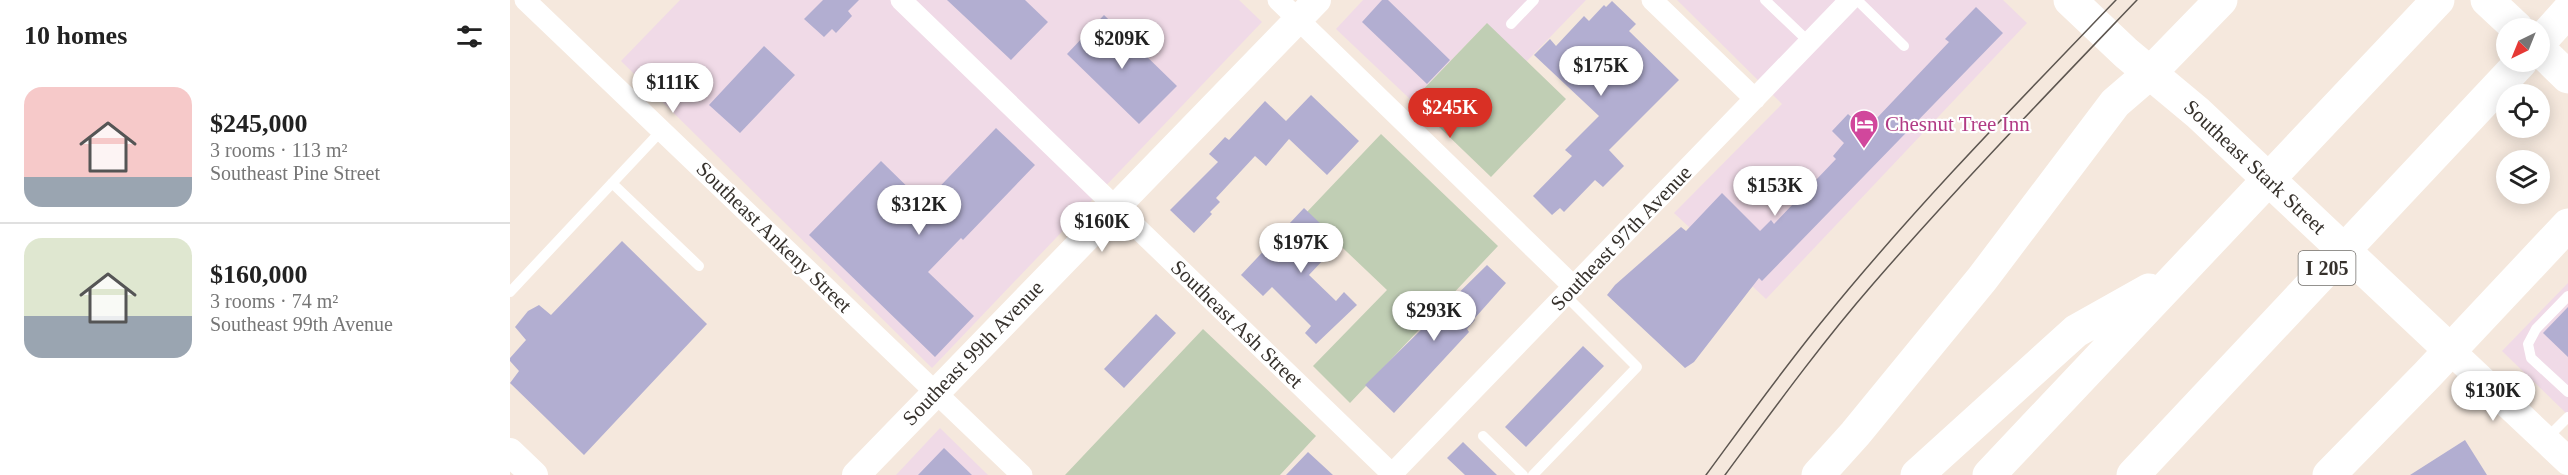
<!DOCTYPE html>
<html lang="en">
<head>
<meta charset="utf-8">
<style>
	:root { --surface:#fff; --page:#f6f6f6; --text:#222; --muted:#767676; --line:#e0e0e0; --accent:#d93025 }
	body { margin:0; font-family:Georgia,serif; background:var(--page); color:var(--text); height:100vh; display:flex; flex-direction:column; font-size:22px; white-space:nowrap }
	* { box-sizing:border-box; margin:0 }
	p { font-size:20px; color:var(--muted) }
	.icon { flex:none; width:33px; height:33px; fill:none; stroke:currentColor; stroke-width:2; stroke-linecap:round; stroke-linejoin:round }
	.map { position:relative; flex:1; overflow:hidden }
	.sheet { display:flex; flex-direction:column; background:var(--surface); width:510px }
	.sheet>* { flex:none }
	.needle { width:39px; rotate:223deg }
	.buttons { position:absolute; left:1986px; top:18px; display:grid; gap:12px }
	.buttons a { display:grid; place-items:center; width:54px; height:54px; border-radius:50%; background:var(--surface); box-shadow:0 3px 15px #0003; font-size:30px }
	.price { position:absolute; translate:-50% -51px; padding:0 14px; border-radius:21px; background:#fff; color:#222; font-size:20px; line-height:39px; filter:drop-shadow(0 2px 3px #0008) }
	.price::after { content:''; position:absolute; left:50%; top:36px; width:18px; height:14px; margin-left:-9px; background:inherit; clip-path:polygon(0 0,100% 0,50% 100%) }
	.price.on { background:var(--accent); color:#fff }
	ul { padding:0; list-style:none }
	li { display:flex; align-items:center; gap:18px; height:150px; padding:0 24px }
	li+li { border-top:2px solid var(--line) }
	li span { display:grid; place-items:center; flex:none; width:168px; height:120px; border-radius:18px; color:#555 }
	li>.icon { margin-inline-start:auto }
	span .icon { width:72px; height:72px; fill:#fffc; stroke-width:1 }
	li b { font-size:26px }
	h2 { display:flex; justify-content:space-between; align-items:center; height:72px; padding:0 24px; font-size:26px }
	main { display:flex; flex:1; min-height:0 }
	.map>svg:first-child { display:block }
	.commercial { fill:#f0dae7 }
	.green { fill:#c0ceb4 }
	.building { fill:#b2aed1 }
	.lines { fill:none; stroke-linecap:round; stroke-linejoin:round }
	.lane { stroke:#fff; stroke-width:10 }
	.street { stroke:#fff; stroke-width:21 }
	.secondary { stroke:#fff; stroke-width:28 }
	.primary { stroke:#fff; stroke-width:33 }
	.highway { stroke:#fff; stroke-width:33 }
	.tram { stroke:#5d5650; stroke-width:1.5 }
	.labels { text-anchor:middle; dominant-baseline:central; stroke-width:4.5; stroke-linejoin:round; paint-order:stroke }
	.shield { fill:#fff; stroke:#726f6b; stroke-width:1.5 }
	.shield-label { font-size:20px; font-weight:bold; fill:#36312c }
	.hotel-label { font-size:21px; fill:#b23c85; stroke:#fff; text-anchor:start }
	.street-label { font-size:21px; fill:#36312c; stroke:#fff }
</style>
</head>
<body>
<main>
<section class="sheet">
<h2>10 homes<svg class="icon" aria-label="filters" viewBox="0 0 24 24"><path d="M4 7h16M4 17h16"/><circle cx="9" cy="7" r="2"/><circle cx="15" cy="17" r="2"/></svg></h2>
<ul>
<li><span style="background:linear-gradient(#f6c9c9 75%,#9aa5b1 0)"><svg class="icon" aria-label="home" viewBox="0 0 24 24"><path d="M3 11l9-7 9 7M6 9v11h12V9"/></svg></span><div><b>$245,000</b><p>3 rooms · 113 m²</p><p>Southeast Pine Street</p></div></li>
<li><span style="background:linear-gradient(#dfe7d0 65%,#9aa5b1 0)"><svg class="icon" aria-label="home" viewBox="0 0 24 24"><path d="M3 11l9-7 9 7M6 9v11h12V9"/></svg></span><div><b>$160,000</b><p>3 rooms · 74 m²</p><p>Southeast 99th Avenue</p></div></li>
</ul>
</section>
<div class="map">
<svg width="2058" height="475" viewBox="0 0 2058 475">
	<rect width="100%" height="100%" fill="#f5e8dd"/>
	<path class="commercial" d="M 170,0 L 729,0 L 752,22 L 422,368 L 111,61 Z
		M 853,0 L 1076,0 L 1016,62 L 976,24 L 902,101 L 826,29 Z
		M 1167,0 L 1493,0 L 1517,23 L 1256,299 L 1164,213 L 1272,104 Z
		M 2058,283 L 2058,415 L 1992,351 Z
		M 430,428 L 478,475 L 386,475 Z"/>
	<path class="green" d="M 977,23 L 1056,99 L 981,177 L 902,101 Z
		M 871,134 L 988,246 L 840,403 L 803,366 L 877,290 L 796,213 Z
		M 693,329 L 806,436 L 770,475 L 555,475 Z"/>
	<path class="building" d="M 313,0 L 349,0 L 338,11 L 342,16 L 326,33 L 322,29 L 314,37 L 294,19 Z
		M 437,0 L 515,0 L 538,22 L 501,60 Z
		M 872,0 L 878,0 L 940,60 L 917,84 L 852,22 Z
		M 1102,1 L 1126,24 L 1119,31 L 1169,80 L 1099,150 L 1114,166 L 1093,187 L 1085,180 L 1054,212 L 1050,208 L 1042,215 L 1023,196 L 1062,156 L 1055,150 L 1089,116 L 1024,55 L 1040,39 L 1046,46 L 1074,16 L 1079,21 L 1094,5 L 1096,7 Z
		M 1466,7 L 1493,33 L 1252,281 L 1249,278 L 1184,362 L 1175,368 L 1097,295 L 1105,285 L 1171,227 L 1176,231 L 1212,193 L 1250,231 L 1261,220 L 1264,224 L 1326,159 L 1323,156 L 1334,143 L 1322,131 L 1338,114 L 1352,127 L 1363,115 L 1366,119 L 1439,42 L 1435,39 Z
		M 594,15 L 667,86 L 629,124 L 557,54 Z
		M 254,46 L 285,75 L 230,133 L 199,105 Z
		M 801,95 L 849,141 L 817,175 L 779,139 L 756,166 L 745,156 L 706,198 L 710,202 L 700,212 L 702,214 L 684,233 L 660,210 L 708,162 L 699,154 L 715,137 L 719,140 L 755,101 L 776,121 Z
		M 486,128 L 525,165 L 453,240 L 451,238 L 418,272 L 464,316 L 425,357 L 299,235 L 371,161 L 414,203 Z
		M 794,208 L 830,242 L 799,275 L 826,301 L 834,292 L 847,305 L 806,344 L 795,333 L 801,326 L 762,287 L 753,296 L 731,275 Z
		M 112,241 L 197,324 L 74,455 L 0,383 L 9,371 L 0,361 L 0,358 L 16,340 L 5,327 L 18,311 L 29,305 L 41,315 Z
		M 977,265 L 996,283 L 964,319 L 965,320 L 957,329 L 959,332 L 884,413 L 855,385 Z
		M 2058,307 L 2058,357 L 2033,333 Z
		M 646,314 L 666,333 L 614,388 L 594,369 Z
		M 1073,346 L 1094,366 L 1016,447 L 995,427 Z
		M 1955,440 L 1977,475 L 1900,475 Z
		M 953,442 L 987,475 L 955,475 L 937,458 Z
		M 434,448 L 462,475 L 408,475 Z
		M 798,452 L 823,475 L 776,475 Z"/>
	<g class="lines">
		<path class="lane" d="M 1255,0 L 1299,42
			M 1347,0 L 1394,46
			M 1001,24 L 1024,0
			M 102,183 L 189,266
			M 0,292 L 152,130
			M 2058,296 L 2026,329 L 2018,344 L 2021,358 L 2058,392
			M 973,436 L 1013,475
			M 2037,438 L 2058,417
			M 1023,475 L 1127,367 L 1056,296"/>
		<path class="street" d="M 15,0 L 512,475
			M 391,0 L 882,474
			M 768,0 L 1064,287
			M 1142,0 L 1245,99
			M 881,475 L 1340,0"/>
		<path class="secondary" d="M 1940,350 L 2058,461
			M 0,452 L 24,475
			M 346,475 L 807,0"/>
		<path class="primary" d="M 1560,0 L 1616,53 L 1688,113 L 1940,350
			M 1977,0 L 2007,28
			M 2030,50 L 2058,77"/>
		<path class="highway" d="M 2030,42 L 2058,11
			M 1308,475 L 1345,434 L 1472,279 L 1605,103 L 1641,72 L 1711,0
			M 1407,475 L 1566,331 L 1639,290
			M 1479,475 L 1928,0
			M 1623,475 L 2011,62
			M 1819,475 L 1917,375 L 2058,225"/>
		<path class="tram" d="M 1196,475 C 1235,422 1273,369 1314,319 C 1405,207 1506,104 1606,0
			M 1215,475 C 1263,410 1310,345 1363,284 C 1448,186 1538,93 1627,0"/>
	</g>
	<defs>
		<g id="hotel-pin" transform="scale(1.5)"><path d="M0 17L-7.5 6A9.5 9.5 0 1 1 7.5 6Z" fill="#d1479c" stroke="#fff"/><path d="M-6-4.5h1.5V1H6V5H4.5V3h-9V5H-6ZM-4 0a1.8 1.8 0 1 1 3.6 0ZM.5 0V-2.5h3Q6-2.5 6 0Z" fill="#fff"/></g>
	</defs>
	<g fill-rule="evenodd">
		<use href="#hotel-pin" x="1354" y="124"/>
	</g>
	<g class="labels">
		<rect class="shield" x="1788.5" y="251" width="57" height="34" rx="4.5"/>
		<g class="shield-label">
			<text x="1817" y="268">I 205</text>
		</g>
		<g class="hotel-label">
			<text x="1375" y="124">Chesnut Tree Inn</text>
		</g>
		<g class="street-label">
			<text transform="translate(1745 167) rotate(43)">Southeast Stark Street</text>
			<text transform="translate(264 237) rotate(44)">Southeast Ankeny Street</text>
			<text transform="translate(1111 238) rotate(-46)">Southeast 97th Avenue</text>
			<text transform="translate(727 324) rotate(44)">Southeast Ash Street</text>
			<text transform="translate(463 353) rotate(-46)">Southeast 99th Avenue</text>
		</g>
	</g>
</svg>
<div class="buttons">
<a><svg class="needle" viewBox="-14 -14 28 28"><path d="M0-13l5 13h-10z" fill="#e53935"/><path d="M0 13l5-13h-10z" fill="#767676"/></svg></a>
<a><svg class="icon" aria-label="locate" viewBox="0 0 24 24"><circle cx="12" cy="12" r="6"/><path d="M12 2v4M12 18v4M2 12h4M18 12h4"/></svg></a>
<a><svg class="icon" aria-label="layers" viewBox="0 0 24 24"><path d="M12 4l9 5-9 5-9-5zM3 14l9 5 9-5"/></svg></a>
</div>
<b class="price" style="left:612px;top:70px">$209K</b>
<b class="price" style="left:1091px;top:97px">$175K</b>
<b class="price" style="left:163px;top:114px">$111K</b>
<b class="price on" style="left:940px;top:139px">$245K</b>
<b class="price" style="left:1265px;top:217px">$153K</b>
<b class="price" style="left:409px;top:236px">$312K</b>
<b class="price" style="left:592px;top:253px">$160K</b>
<b class="price" style="left:791px;top:274px">$197K</b>
<b class="price" style="left:924px;top:342px">$293K</b>
<b class="price" style="left:1983px;top:422px">$130K</b>
</div>
</main>
</body>
</html>
